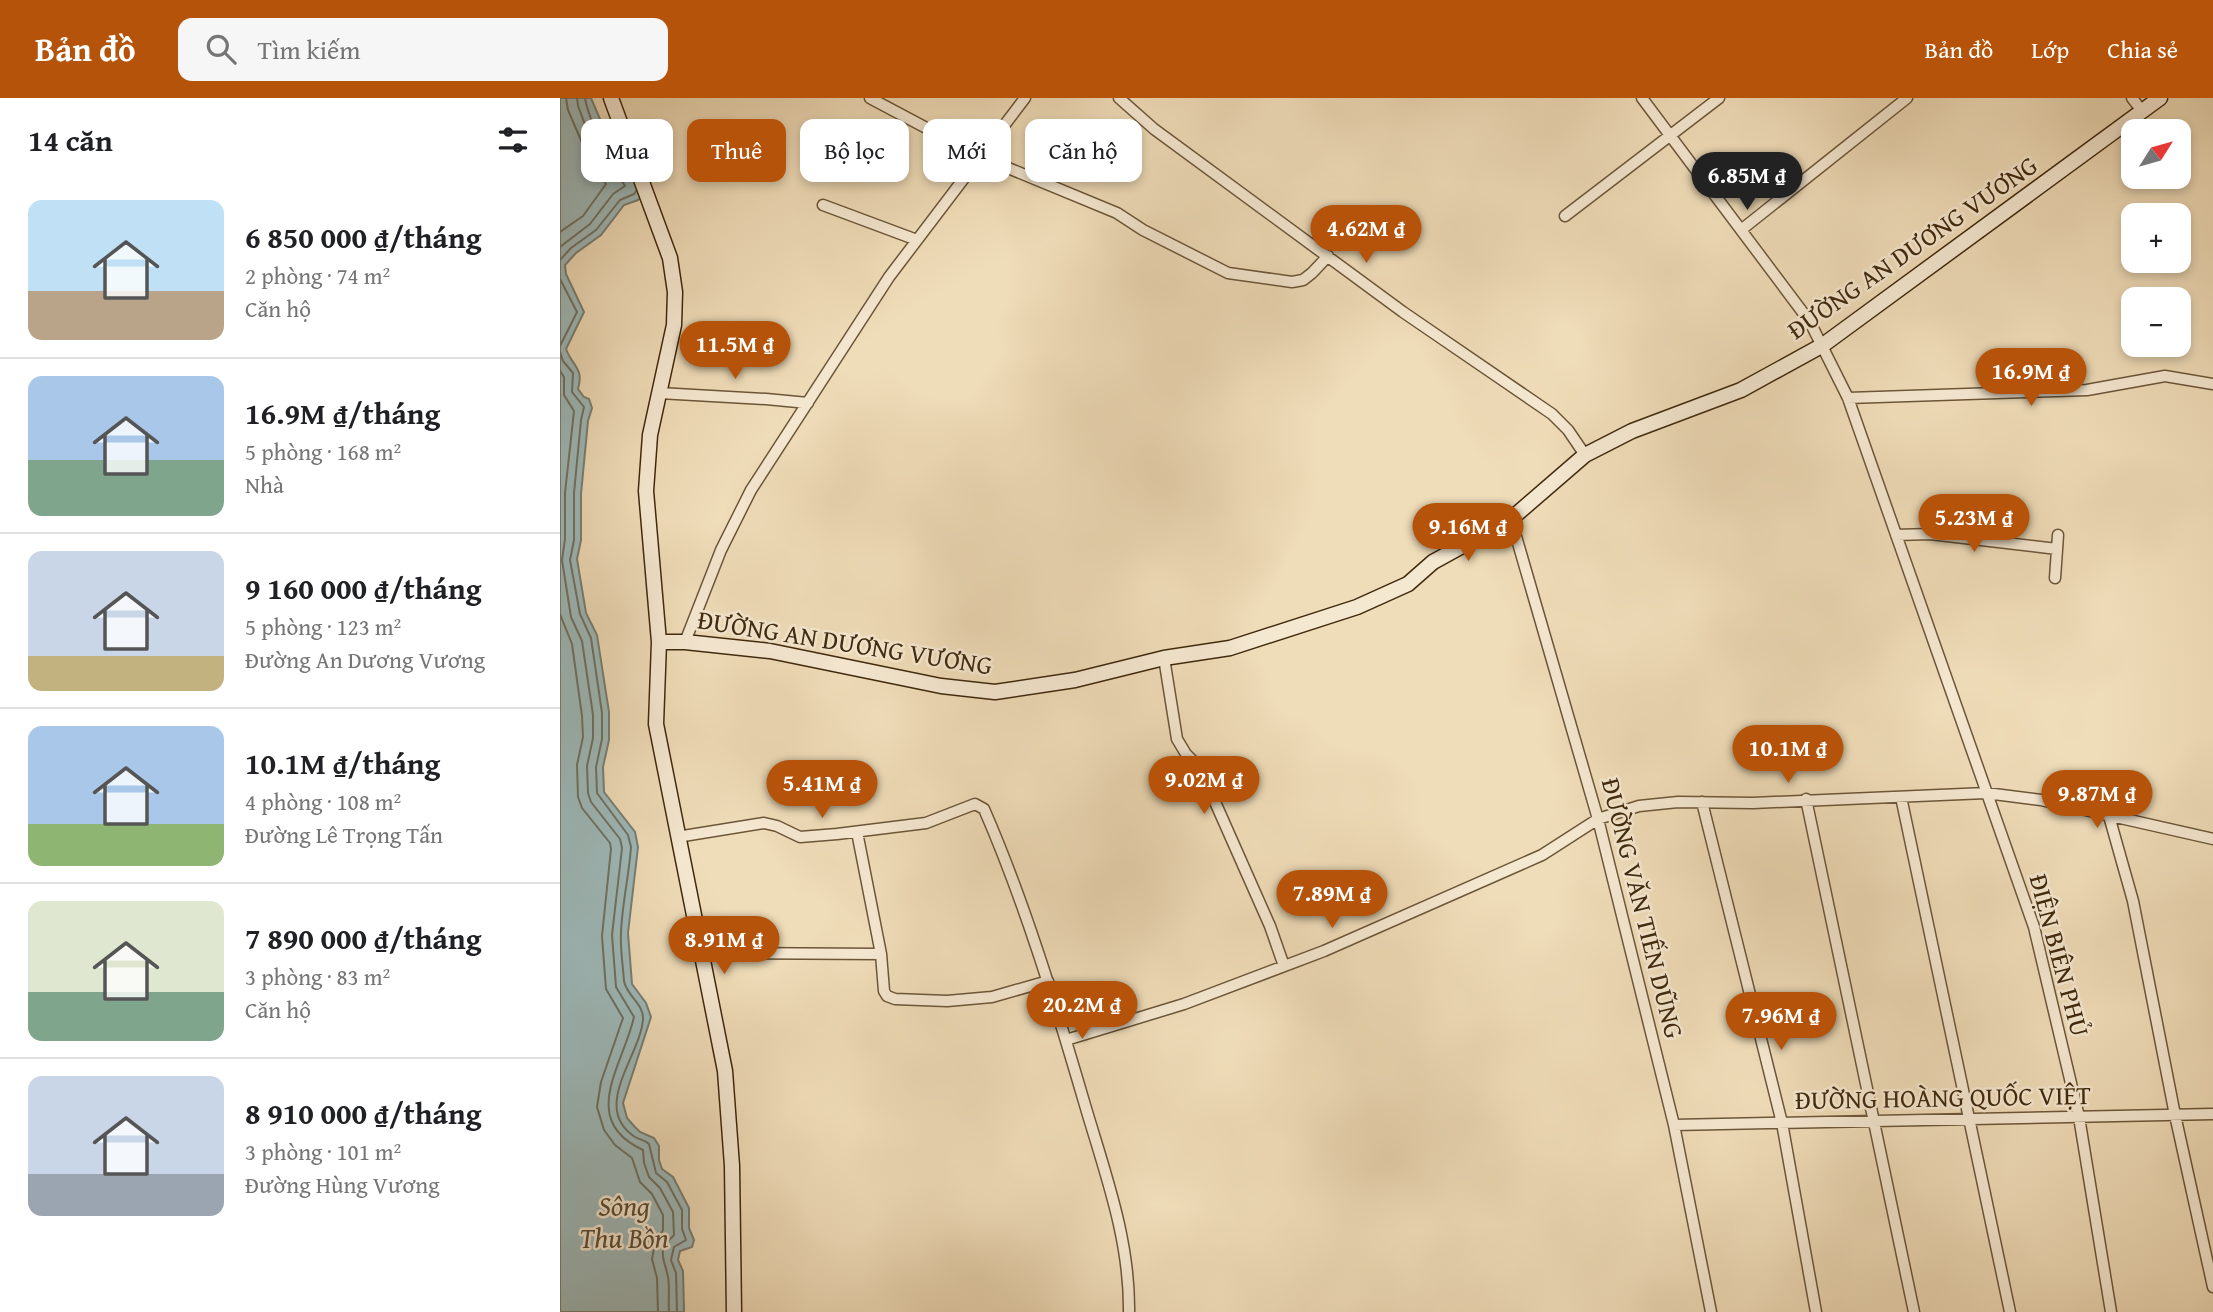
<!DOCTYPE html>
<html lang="vi">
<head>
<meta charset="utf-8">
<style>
	:root { --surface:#fff; --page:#f6f6f6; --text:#202124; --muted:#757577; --line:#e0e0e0; --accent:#b45309 }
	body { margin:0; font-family:"Gentium Book Plus",serif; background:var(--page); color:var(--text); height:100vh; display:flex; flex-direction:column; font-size:26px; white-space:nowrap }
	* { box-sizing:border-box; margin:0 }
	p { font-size:23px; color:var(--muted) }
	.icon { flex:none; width:38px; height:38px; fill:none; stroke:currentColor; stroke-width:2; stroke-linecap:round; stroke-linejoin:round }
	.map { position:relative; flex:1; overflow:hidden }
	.side { display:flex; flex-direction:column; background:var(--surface); width:560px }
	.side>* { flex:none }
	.guide { position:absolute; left:21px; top:21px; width:665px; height:63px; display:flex; gap:14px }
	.needle { width:46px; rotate:53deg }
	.buttons { position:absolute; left:1561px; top:21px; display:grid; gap:14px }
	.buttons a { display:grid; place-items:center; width:70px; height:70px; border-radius:14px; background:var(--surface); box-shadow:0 4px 10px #0003; font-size:35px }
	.price { position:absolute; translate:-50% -60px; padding:0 16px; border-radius:24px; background:var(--accent); color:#fff; font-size:23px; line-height:46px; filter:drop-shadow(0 2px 4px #0008) }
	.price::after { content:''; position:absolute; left:50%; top:42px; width:21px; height:16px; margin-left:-10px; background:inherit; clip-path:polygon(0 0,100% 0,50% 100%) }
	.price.current { background:#222; color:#fff }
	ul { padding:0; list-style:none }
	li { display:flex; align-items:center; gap:21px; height:175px; padding:0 28px }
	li+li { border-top:2px solid var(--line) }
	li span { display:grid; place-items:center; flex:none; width:196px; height:140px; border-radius:14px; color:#555 }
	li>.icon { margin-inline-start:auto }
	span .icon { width:84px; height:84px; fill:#fffc; stroke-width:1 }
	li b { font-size:30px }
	h2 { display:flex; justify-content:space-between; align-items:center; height:84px; padding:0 28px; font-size:30px }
	.chip { padding:0 24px; border-radius:14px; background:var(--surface); box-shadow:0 4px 10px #0003; font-size:24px; line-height:63px }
	.chip.current { background:var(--accent); color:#fff }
	header { display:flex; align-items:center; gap:42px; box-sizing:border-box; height:98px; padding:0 35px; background:var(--accent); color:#fff }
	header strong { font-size:33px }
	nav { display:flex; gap:38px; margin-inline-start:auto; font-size:24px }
	.search { width:490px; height:63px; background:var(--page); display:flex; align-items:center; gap:18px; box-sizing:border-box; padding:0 24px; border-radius:14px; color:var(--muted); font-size:26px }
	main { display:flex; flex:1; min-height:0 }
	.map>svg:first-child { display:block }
	.water { fill:#9eb9b9; stroke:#787f74; stroke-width:2 }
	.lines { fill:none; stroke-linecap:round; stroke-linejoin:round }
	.shore { stroke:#6f7163; stroke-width:2 }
	.street-casing { stroke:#6c5638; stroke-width:13 }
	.secondary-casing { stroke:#40290d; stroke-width:17 }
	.street { stroke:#f5e8d1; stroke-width:10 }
	.secondary { stroke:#f5e8d1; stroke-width:14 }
	.labels { text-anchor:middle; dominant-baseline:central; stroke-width:5; stroke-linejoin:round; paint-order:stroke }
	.street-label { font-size:26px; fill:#40290d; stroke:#f5e8d1 }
	.water-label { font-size:28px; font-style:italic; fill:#584d38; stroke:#f5e8d1 }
</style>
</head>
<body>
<header>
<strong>Bản đồ</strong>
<div class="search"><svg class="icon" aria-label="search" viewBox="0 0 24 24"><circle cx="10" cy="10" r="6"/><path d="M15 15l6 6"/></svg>Tìm kiếm</div>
<nav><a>Bản đồ</a><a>Lớp</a><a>Chia sẻ</a></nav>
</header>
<main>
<section class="side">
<h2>14 căn<svg class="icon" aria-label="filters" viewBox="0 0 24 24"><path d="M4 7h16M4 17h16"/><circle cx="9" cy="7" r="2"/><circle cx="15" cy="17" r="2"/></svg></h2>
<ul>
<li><span style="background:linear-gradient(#bfe0f5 65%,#b9a48a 0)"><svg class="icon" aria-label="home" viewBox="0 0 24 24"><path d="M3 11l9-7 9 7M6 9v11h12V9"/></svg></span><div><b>6 850 000 ₫/tháng</b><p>2 phòng · 74 m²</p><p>Căn hộ</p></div></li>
<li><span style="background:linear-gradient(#a9c7e8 60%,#7fa58c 0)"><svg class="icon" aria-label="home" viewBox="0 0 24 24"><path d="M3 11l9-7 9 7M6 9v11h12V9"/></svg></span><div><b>16.9M ₫/tháng</b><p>5 phòng · 168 m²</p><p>Nhà</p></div></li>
<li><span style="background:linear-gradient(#c9d6e8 75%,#c2b280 0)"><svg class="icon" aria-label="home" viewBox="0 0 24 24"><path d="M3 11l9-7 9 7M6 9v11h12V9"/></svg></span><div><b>9 160 000 ₫/tháng</b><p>5 phòng · 123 m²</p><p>Đường An Dương Vương</p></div></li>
<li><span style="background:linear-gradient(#a9c7e8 70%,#8fb573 0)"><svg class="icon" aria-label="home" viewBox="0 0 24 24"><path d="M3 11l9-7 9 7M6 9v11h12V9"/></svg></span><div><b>10.1M ₫/tháng</b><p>4 phòng · 108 m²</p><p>Đường Lê Trọng Tấn</p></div></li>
<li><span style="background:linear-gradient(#dfe7d0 65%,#7fa58c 0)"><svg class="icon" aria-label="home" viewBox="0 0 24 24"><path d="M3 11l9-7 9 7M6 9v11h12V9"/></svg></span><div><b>7 890 000 ₫/tháng</b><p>3 phòng · 83 m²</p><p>Căn hộ</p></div></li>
<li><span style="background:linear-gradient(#c9d6e8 70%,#9aa5b1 0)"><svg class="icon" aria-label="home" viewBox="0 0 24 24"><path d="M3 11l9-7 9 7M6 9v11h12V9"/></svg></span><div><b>8 910 000 ₫/tháng</b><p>3 phòng · 101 m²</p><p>Đường Hùng Vương</p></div></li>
</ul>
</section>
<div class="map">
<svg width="1653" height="1214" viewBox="0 0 1653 1214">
	<rect width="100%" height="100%" fill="#efdcb8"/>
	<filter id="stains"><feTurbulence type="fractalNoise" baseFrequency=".00286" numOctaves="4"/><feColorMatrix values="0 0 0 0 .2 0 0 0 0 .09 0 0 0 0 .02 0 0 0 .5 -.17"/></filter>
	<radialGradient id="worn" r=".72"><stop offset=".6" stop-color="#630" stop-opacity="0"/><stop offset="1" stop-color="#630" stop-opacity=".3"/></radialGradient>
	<path class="water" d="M 0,0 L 31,0 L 55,56 L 62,64 L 70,67 L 83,98 L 78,102 L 64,107 L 41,137 L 16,155 L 5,167 L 6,176 L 24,214 L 6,251 C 13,269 24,270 18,291 L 24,299 L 29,301 L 32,310 L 28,323 L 21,396 L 21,442 L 17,461 L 26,515 L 37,537 L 49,614 L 49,642 L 43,669 L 44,694 L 75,734 L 78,749 L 68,835 L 72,886 L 86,905 L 91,919 L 63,1005 L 67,1020 L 74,1028 L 80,1034 L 94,1040 L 99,1048 L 99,1062 L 102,1071 L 113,1079 L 129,1110 L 129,1130 L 134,1142 L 132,1149 L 120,1153 L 118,1162 L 123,1173 L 124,1214 L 0,1214 Z"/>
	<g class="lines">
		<path class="shore" d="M 25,0 C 27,14 42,50 51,62 C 57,70 66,72 71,81
			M 0,134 L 23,118 L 46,86 L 32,68 L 8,12 L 6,0
			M 0,149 L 30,126 L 53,96 L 65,88 C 60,78 48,75 42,64 C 32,48 25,26 18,8 L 17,0
			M 0,162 L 11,150 L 36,132 L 60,102 L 74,96 L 76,93
			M 0,181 L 17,214 L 0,248
			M 0,254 L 3,263 L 13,275 L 12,294 L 24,309 L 21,322 L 14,395 L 14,442 L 10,462 L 20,516 L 31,540 L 42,615 L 42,641 L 36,669 L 37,695 L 68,737 L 71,749 C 69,778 62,806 61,835 C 60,850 63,868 64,883 C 66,897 84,906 83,921 C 81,957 30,1010 75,1039 C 80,1042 85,1042 89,1046 L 96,1075 L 107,1084 L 122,1112 L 122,1131 L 126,1142 L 114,1149 L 111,1162 L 116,1175 L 117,1214
			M 0,273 L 4,279 L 4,297 L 14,313 L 5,395 L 5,441 L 2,462 L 11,519 L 22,543 L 33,617 L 33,640 L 27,668 L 28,695 L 31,704 L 60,741 L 62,750 L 52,837 L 56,889 L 74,919 C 63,968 18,1022 83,1052 L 84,1065 L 89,1079 L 100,1090 L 113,1114 L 114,1137 C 96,1154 104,1159 108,1179 C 110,1190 108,1203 109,1214
			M 0,516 L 12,546 L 22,618 L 23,639 L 17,667 L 18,699 L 22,710 L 50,745 L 51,751 L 42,838 L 46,891 L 63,920 L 41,984 L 37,1009 L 44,1032 L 55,1047 L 72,1060 L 80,1084 L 92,1096 L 103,1117 L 103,1132 L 95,1145 L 92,1161 L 97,1180 L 98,1214"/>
		<g class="street-casing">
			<path id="street" d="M 310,0 L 419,58 L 557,115 L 583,132 L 668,175 L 732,184 L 743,182 L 752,175 L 768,158
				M 559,0 L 594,31 L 843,214 L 992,316 L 1008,332 L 1025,357
				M 1082,0 L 1250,224 L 1288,300 L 1474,829 L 1519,1019 L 1551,1214
				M 1572,0 L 1582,13
				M 263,107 L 357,142
				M 1005,118 L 1159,0
				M 1181,132 L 1347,0
				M 99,295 L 206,301 L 248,305
				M 1288,300 L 1527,292 L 1605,278 L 1653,286
				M 951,421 L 1038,721 L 1114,1027 L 1151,1214
				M 1336,437 L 1370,436 L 1497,451
				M 1495,480 L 1498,437
				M 125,544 L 161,452 L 191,392 L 329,179 L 465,0
				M 604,560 L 617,641 L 626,656 L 640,670 L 710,828 L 724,868
				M 1341,699 L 1450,1214
				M 1246,701 L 1354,1214
				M 1142,704 L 1222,1025 L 1256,1214
				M 1549,718 L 1573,803 L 1615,1017 L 1653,1189
				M 297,734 L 321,856 L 324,893 L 327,898 L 335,901 L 387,903 L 432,899 L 488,883
				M 117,739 L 204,725 L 217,728 L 240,739 L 277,736 L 366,725 L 415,706 L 424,711 C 465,805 496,908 525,1007 C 545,1075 570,1142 569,1214
				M 142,857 L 167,855 L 321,856
				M 506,942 L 624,906 L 764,853 L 982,757 L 1038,721 L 1079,708 L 1118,704 L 1193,705 L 1426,695 L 1481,702 L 1653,741
				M 1114,1027 L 1653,1016"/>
		</g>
		<g class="secondary-casing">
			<path id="secondary" d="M 51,0 L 110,160 L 115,194 L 114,227 L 90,337 L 86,393 L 99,544 L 96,626 L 165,973 L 172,1068 L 174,1214
				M 99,544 L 125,544 L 210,553 L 381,588 L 435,594 L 515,582 L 604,560 L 670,550 L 797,509 L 848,486 L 873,464 L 951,421 L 1025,357 L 1072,333 L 1181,292 L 1263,247 L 1600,0"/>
		</g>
		<use href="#street" class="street"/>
		<use href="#secondary" class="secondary"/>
	</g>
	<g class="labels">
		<g class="street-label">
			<text transform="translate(1352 149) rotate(-35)">ĐƯỜNG AN DƯƠNG VƯƠNG</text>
			<text transform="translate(285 544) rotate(9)">ĐƯỜNG AN DƯƠNG VƯƠNG</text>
			<text transform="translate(1083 810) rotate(76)">ĐƯỜNG VĂN TIẾN DŨNG</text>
			<text transform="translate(1500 857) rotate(75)">ĐIỆN BIÊN PHỦ</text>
			<text transform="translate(1383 999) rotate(-1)">ĐƯỜNG HOÀNG QUỐC VIỆT</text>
		</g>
		<g class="water-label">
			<text x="64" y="1107">Sông<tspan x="64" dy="32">Thu Bồn</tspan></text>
		</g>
	</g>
	<rect width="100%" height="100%" filter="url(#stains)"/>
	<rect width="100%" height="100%" fill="url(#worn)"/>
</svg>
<div class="buttons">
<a><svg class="needle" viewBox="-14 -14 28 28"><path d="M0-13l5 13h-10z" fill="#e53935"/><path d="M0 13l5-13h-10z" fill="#757577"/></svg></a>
<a>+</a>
<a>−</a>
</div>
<b class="price current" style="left:1187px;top:114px">6.85M ₫</b>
<b class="price" style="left:806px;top:167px">4.62M ₫</b>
<b class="price" style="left:175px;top:283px">11.5M ₫</b>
<b class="price" style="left:1471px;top:310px">16.9M ₫</b>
<b class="price" style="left:1414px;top:456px">5.23M ₫</b>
<b class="price" style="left:908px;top:465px">9.16M ₫</b>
<b class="price" style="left:1228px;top:687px">10.1M ₫</b>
<b class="price" style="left:644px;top:718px">9.02M ₫</b>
<b class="price" style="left:262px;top:722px">5.41M ₫</b>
<b class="price" style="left:1537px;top:732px">9.87M ₫</b>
<b class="price" style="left:772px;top:832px">7.89M ₫</b>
<b class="price" style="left:164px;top:878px">8.91M ₫</b>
<b class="price" style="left:522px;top:943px">20.2M ₫</b>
<b class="price" style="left:1221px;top:954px">7.96M ₫</b>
<div class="guide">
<a class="chip">Mua</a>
<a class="chip current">Thuê</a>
<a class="chip">Bộ lọc</a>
<a class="chip">Mới</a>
<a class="chip">Căn hộ</a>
</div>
</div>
</main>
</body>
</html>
